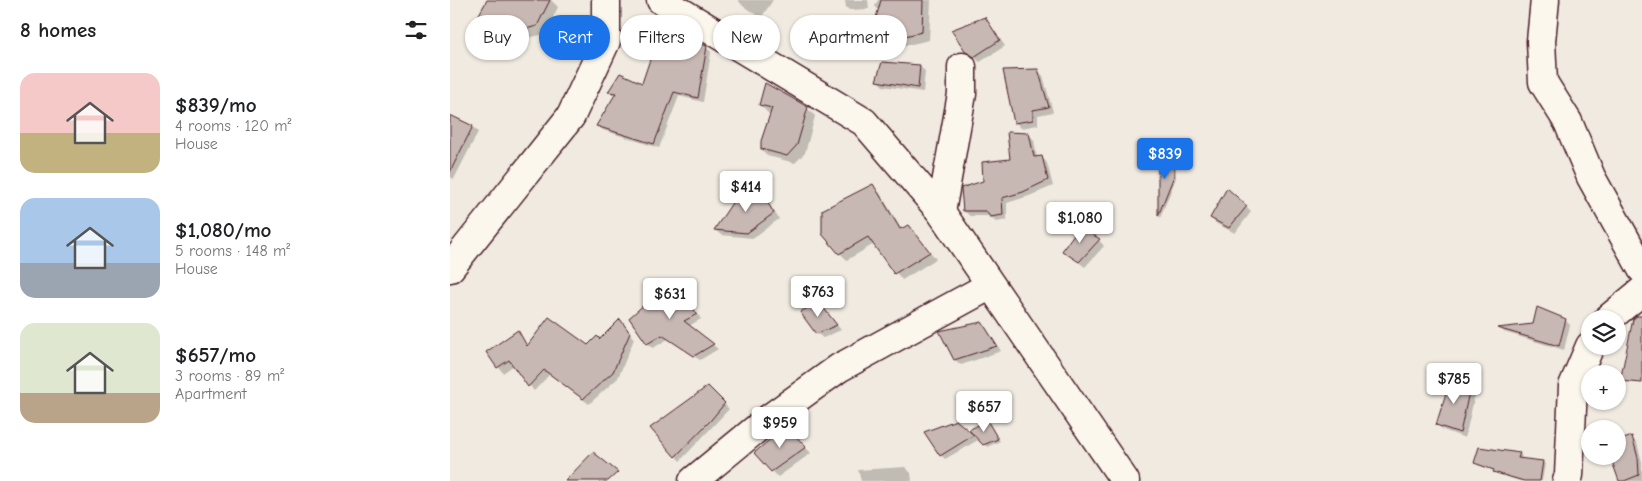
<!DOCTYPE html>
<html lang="en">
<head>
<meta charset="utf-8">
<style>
	:root { --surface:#fff; --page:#f2f2f2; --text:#202124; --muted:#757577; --accent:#1a73e8 }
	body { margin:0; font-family:"Comic Neue",sans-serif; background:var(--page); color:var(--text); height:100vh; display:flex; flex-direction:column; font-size:19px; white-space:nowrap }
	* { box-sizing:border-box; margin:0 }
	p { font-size:16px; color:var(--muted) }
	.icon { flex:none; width:28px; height:28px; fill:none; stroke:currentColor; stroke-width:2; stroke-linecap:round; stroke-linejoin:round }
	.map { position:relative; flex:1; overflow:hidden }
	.drawer { display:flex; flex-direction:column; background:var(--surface); width:450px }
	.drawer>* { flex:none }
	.top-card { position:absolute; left:15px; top:15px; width:475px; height:45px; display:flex; gap:10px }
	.tools { position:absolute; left:1131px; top:310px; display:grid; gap:10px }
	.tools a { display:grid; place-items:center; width:45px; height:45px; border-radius:50%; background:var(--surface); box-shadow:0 1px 4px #0004; font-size:25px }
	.price { position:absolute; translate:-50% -42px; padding:0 11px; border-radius:5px; background:#fff; color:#222; font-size:16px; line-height:32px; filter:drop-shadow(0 1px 2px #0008) }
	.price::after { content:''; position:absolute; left:50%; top:30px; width:15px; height:11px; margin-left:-8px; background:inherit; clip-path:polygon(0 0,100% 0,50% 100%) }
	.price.active { background:var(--accent); color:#fff }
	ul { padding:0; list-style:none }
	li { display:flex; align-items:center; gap:15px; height:125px; padding:0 20px }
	li span { display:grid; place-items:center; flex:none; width:140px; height:100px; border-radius:15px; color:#555 }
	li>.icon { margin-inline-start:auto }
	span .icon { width:60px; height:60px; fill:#fffc; stroke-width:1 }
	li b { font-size:21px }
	h2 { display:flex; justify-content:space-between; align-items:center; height:60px; padding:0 20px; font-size:21px }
	.tag { padding:0 18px; border-radius:22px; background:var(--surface); box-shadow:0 1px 4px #0004; font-size:18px; line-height:45px }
	.tag.active { background:var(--accent); color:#fff }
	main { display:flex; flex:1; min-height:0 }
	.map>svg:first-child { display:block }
	.shadow { fill:#0003 }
	.building { fill:#c8b8b3; stroke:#4a1f2b }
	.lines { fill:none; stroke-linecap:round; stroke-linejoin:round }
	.minor-casing { stroke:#4a1f2b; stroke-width:31 }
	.minor { stroke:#fbf7ec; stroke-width:28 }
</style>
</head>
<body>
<main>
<section class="drawer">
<h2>8 homes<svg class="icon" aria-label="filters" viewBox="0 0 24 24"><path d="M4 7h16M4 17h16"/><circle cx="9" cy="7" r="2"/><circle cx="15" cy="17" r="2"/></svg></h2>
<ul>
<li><span style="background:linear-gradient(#f6c9c9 60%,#c2b280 0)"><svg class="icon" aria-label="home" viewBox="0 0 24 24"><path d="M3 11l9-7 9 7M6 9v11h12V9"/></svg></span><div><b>$839/mo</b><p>4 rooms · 120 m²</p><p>House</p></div></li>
<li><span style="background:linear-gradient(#a9c7e8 65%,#9aa5b1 0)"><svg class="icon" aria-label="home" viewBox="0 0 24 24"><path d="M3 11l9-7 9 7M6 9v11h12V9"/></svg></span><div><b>$1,080/mo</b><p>5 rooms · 148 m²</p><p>House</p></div></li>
<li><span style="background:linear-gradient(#dfe7d0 70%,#b9a48a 0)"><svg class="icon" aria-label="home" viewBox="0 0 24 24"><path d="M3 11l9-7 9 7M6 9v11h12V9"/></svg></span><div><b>$657/mo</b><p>3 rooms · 89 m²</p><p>Apartment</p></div></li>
</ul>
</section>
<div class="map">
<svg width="1192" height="481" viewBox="0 0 1192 481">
	<rect width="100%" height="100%" fill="#f0eae0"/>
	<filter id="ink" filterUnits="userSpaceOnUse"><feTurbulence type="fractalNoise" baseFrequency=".02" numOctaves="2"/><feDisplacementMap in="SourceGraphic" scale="10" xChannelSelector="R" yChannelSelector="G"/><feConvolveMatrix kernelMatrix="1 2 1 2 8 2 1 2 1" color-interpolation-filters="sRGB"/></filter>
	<g filter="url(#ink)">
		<path class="shadow" d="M 38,0 L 101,0 L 108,7 L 95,34 L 77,38 L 36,25 L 28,17 Z
			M 288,0 L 323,0 L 311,18 L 293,6 Z
			M 395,0 L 418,0 L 419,9 L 399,10 L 396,7 Z
			M 428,0 L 481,0 L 479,40 L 441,49 L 429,46 L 422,38 L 429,11 L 425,6 Z
			M 535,18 L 555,46 L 530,62 L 517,52 Z
			M 256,47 L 261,52 L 253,102 L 229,96 L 209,148 L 153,130 L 148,125 L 165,97 L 160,92 L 193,84 Z
			M 469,66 L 475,71 L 473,92 L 433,86 L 428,81 Z
			M 588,70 L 593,76 L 603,112 L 588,115 L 588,125 L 571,128 L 565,122 Z
			M 310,105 L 357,108 L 365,116 L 355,153 L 345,163 L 318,156 L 310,148 L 321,114 L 318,113 Z
			M 0,116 L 23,127 L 28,132 L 4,179 L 0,177 Z
			M 579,134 L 584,140 L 587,158 L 592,157 L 597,163 L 603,186 L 579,196 L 557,203 L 557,220 L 546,222 L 540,216 L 520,216 L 514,211 L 534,181 L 561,161 Z
			M 723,161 L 726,163 L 726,178 L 710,218 L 708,215 Z
			M 422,186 L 430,193 L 452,230 L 459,226 L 486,259 L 452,280 L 424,244 L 397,260 L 390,253 Z
			M 307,188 L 312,193 L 329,219 L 303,238 L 271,235 L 265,230 L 283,204 Z
			M 796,207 L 801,212 L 785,233 L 767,224 L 761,218 Z
			M 629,229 L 649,240 L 654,246 L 635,267 L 614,251 Z
			M 227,286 L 251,319 L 239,326 L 268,349 L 250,360 L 218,339 L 203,348 L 198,343 Z
			M 374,309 L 391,330 L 373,338 L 367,333 Z
			M 170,320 L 184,339 L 168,378 L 139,404 L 100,374 L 84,391 L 64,365 L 53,373 L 38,352 L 68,332 L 78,346 L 138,346 L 150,340 Z
			M 1115,320 L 1120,325 L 1114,350 L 1054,332 L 1050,328 L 1084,325 Z
			M 532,323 L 537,329 L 551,351 L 511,365 L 505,360 Z
			M 1002,378 L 1021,384 L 1026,390 L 1015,438 L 993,430 L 988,425 Z
			M 258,387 L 279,409 L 230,461 L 202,428 Z
			M 506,421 L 528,440 L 495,459 L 491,455 Z
			M 537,422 L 550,441 L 537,447 L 530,439 Z
			M 336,427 L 361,453 L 328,477 L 306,453 Z
			M 1181,438 L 1187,443 L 1192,462 L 1192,481 L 1170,481 L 1168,442 Z
			M 1069,454 L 1072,456 L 1070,460 L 1092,462 L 1095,464 L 1092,481 L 1070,481 L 1047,474 L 1045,471 L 1028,465 L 1026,463 Z
			M 455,467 L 461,473 L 462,481 L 411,481 L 408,470 Z"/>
		<path class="building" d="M 37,0 L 100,0 L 87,26 L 68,31 L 27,18 Z
			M 431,0 L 473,0 L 472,32 L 433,41 L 420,39 Z
			M 535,17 L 550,40 L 524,57 L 516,52 L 501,30 Z
			M 210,30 L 257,46 L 248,98 L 224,92 L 204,144 L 146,126 L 166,93 L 158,92 L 170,73 L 192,83 Z
			M 432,62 L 470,65 L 468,88 L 426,81 Z
			M 588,69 L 599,107 L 583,110 L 583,120 L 564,123 L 553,70 Z
			M 315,83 L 358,107 L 347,145 L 337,156 L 311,149 L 311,141 L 322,108 L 309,105 Z
			M 0,115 L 23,126 L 0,172 Z
			M 557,132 L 579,133 L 584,157 L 592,156 L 598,180 L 573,192 L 552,198 L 553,215 L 540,217 L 536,211 L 513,211 L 511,188 L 533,181 L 532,162 L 560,159 Z
			M 708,160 L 724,160 L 724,176 L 708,216 Z
			M 423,184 L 450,229 L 459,225 L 480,252 L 444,274 L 418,237 L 389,254 L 372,234 L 372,210 Z
			M 307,186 L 324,213 L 297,233 L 264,230 L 282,203 Z
			M 777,188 L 797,206 L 779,228 L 760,218 Z
			M 629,227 L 650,239 L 629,262 L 612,251 Z
			M 223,279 L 247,314 L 234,321 L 264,344 L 244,356 L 212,335 L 197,344 L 179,318 Z
			M 369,302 L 387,325 L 366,334 L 350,312 Z
			M 1087,307 L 1116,319 L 1109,346 L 1047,328 L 1083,324 Z
			M 1187,316 L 1192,316 L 1192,383 L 1170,381 L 1183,319 Z
			M 99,317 L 138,345 L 147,336 L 150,339 L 170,319 L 180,333 L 163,372 L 133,399 L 94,370 L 78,387 L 59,360 L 47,368 L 36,352 L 68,330 L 77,346 Z
			M 532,322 L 547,346 L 504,360 L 489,331 Z
			M 1001,377 L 1021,383 L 1010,433 L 986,425 Z
			M 258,386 L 275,403 L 261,420 L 225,457 L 200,428 Z
			M 506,420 L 524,435 L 490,456 L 474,432 Z
			M 537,420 L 548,439 L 533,445 L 519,430 Z
			M 336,426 L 356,447 L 321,472 L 304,453 Z
			M 1182,436 L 1188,458 L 1189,475 L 1174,481 L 1169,481 L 1160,456 L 1168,456 L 1168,441 Z
			M 1029,447 L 1070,453 L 1068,458 L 1093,461 L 1090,481 L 1074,481 L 1043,472 L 1044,470 L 1024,463 Z
			M 143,452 L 168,472 L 158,481 L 115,481 Z"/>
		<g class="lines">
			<g class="minor-casing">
				<path id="minor" d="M 211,0 L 414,122 L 491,212 L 675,481
					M 1095,0 L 1091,41 L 1093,82 L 1118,122 L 1141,177 L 1192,269
					M 491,212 L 512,94 L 512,67
					M 0,268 L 121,116 L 156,41 L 156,0
					M 1158,319 L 1192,291
					M 243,481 L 317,420 L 389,368 L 541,285
					M 1117,481 L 1119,475 L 1123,386 L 1140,346"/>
			</g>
			<use href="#minor" class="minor"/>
		</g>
	</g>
</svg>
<div class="tools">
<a><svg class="icon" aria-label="layers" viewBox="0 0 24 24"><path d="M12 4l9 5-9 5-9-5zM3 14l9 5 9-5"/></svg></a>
<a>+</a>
<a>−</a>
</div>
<b class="price active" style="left:715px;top:180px">$839</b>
<b class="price" style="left:296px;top:213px">$414</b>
<b class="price" style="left:630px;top:244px">$1,080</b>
<b class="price" style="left:368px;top:318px">$763</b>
<b class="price" style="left:220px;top:320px">$631</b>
<b class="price" style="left:1004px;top:405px">$785</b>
<b class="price" style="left:534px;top:433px">$657</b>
<b class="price" style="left:330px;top:449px">$959</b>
<div class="top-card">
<a class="tag">Buy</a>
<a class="tag active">Rent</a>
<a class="tag">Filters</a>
<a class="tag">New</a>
<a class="tag">Apartment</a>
</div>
</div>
</main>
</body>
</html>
